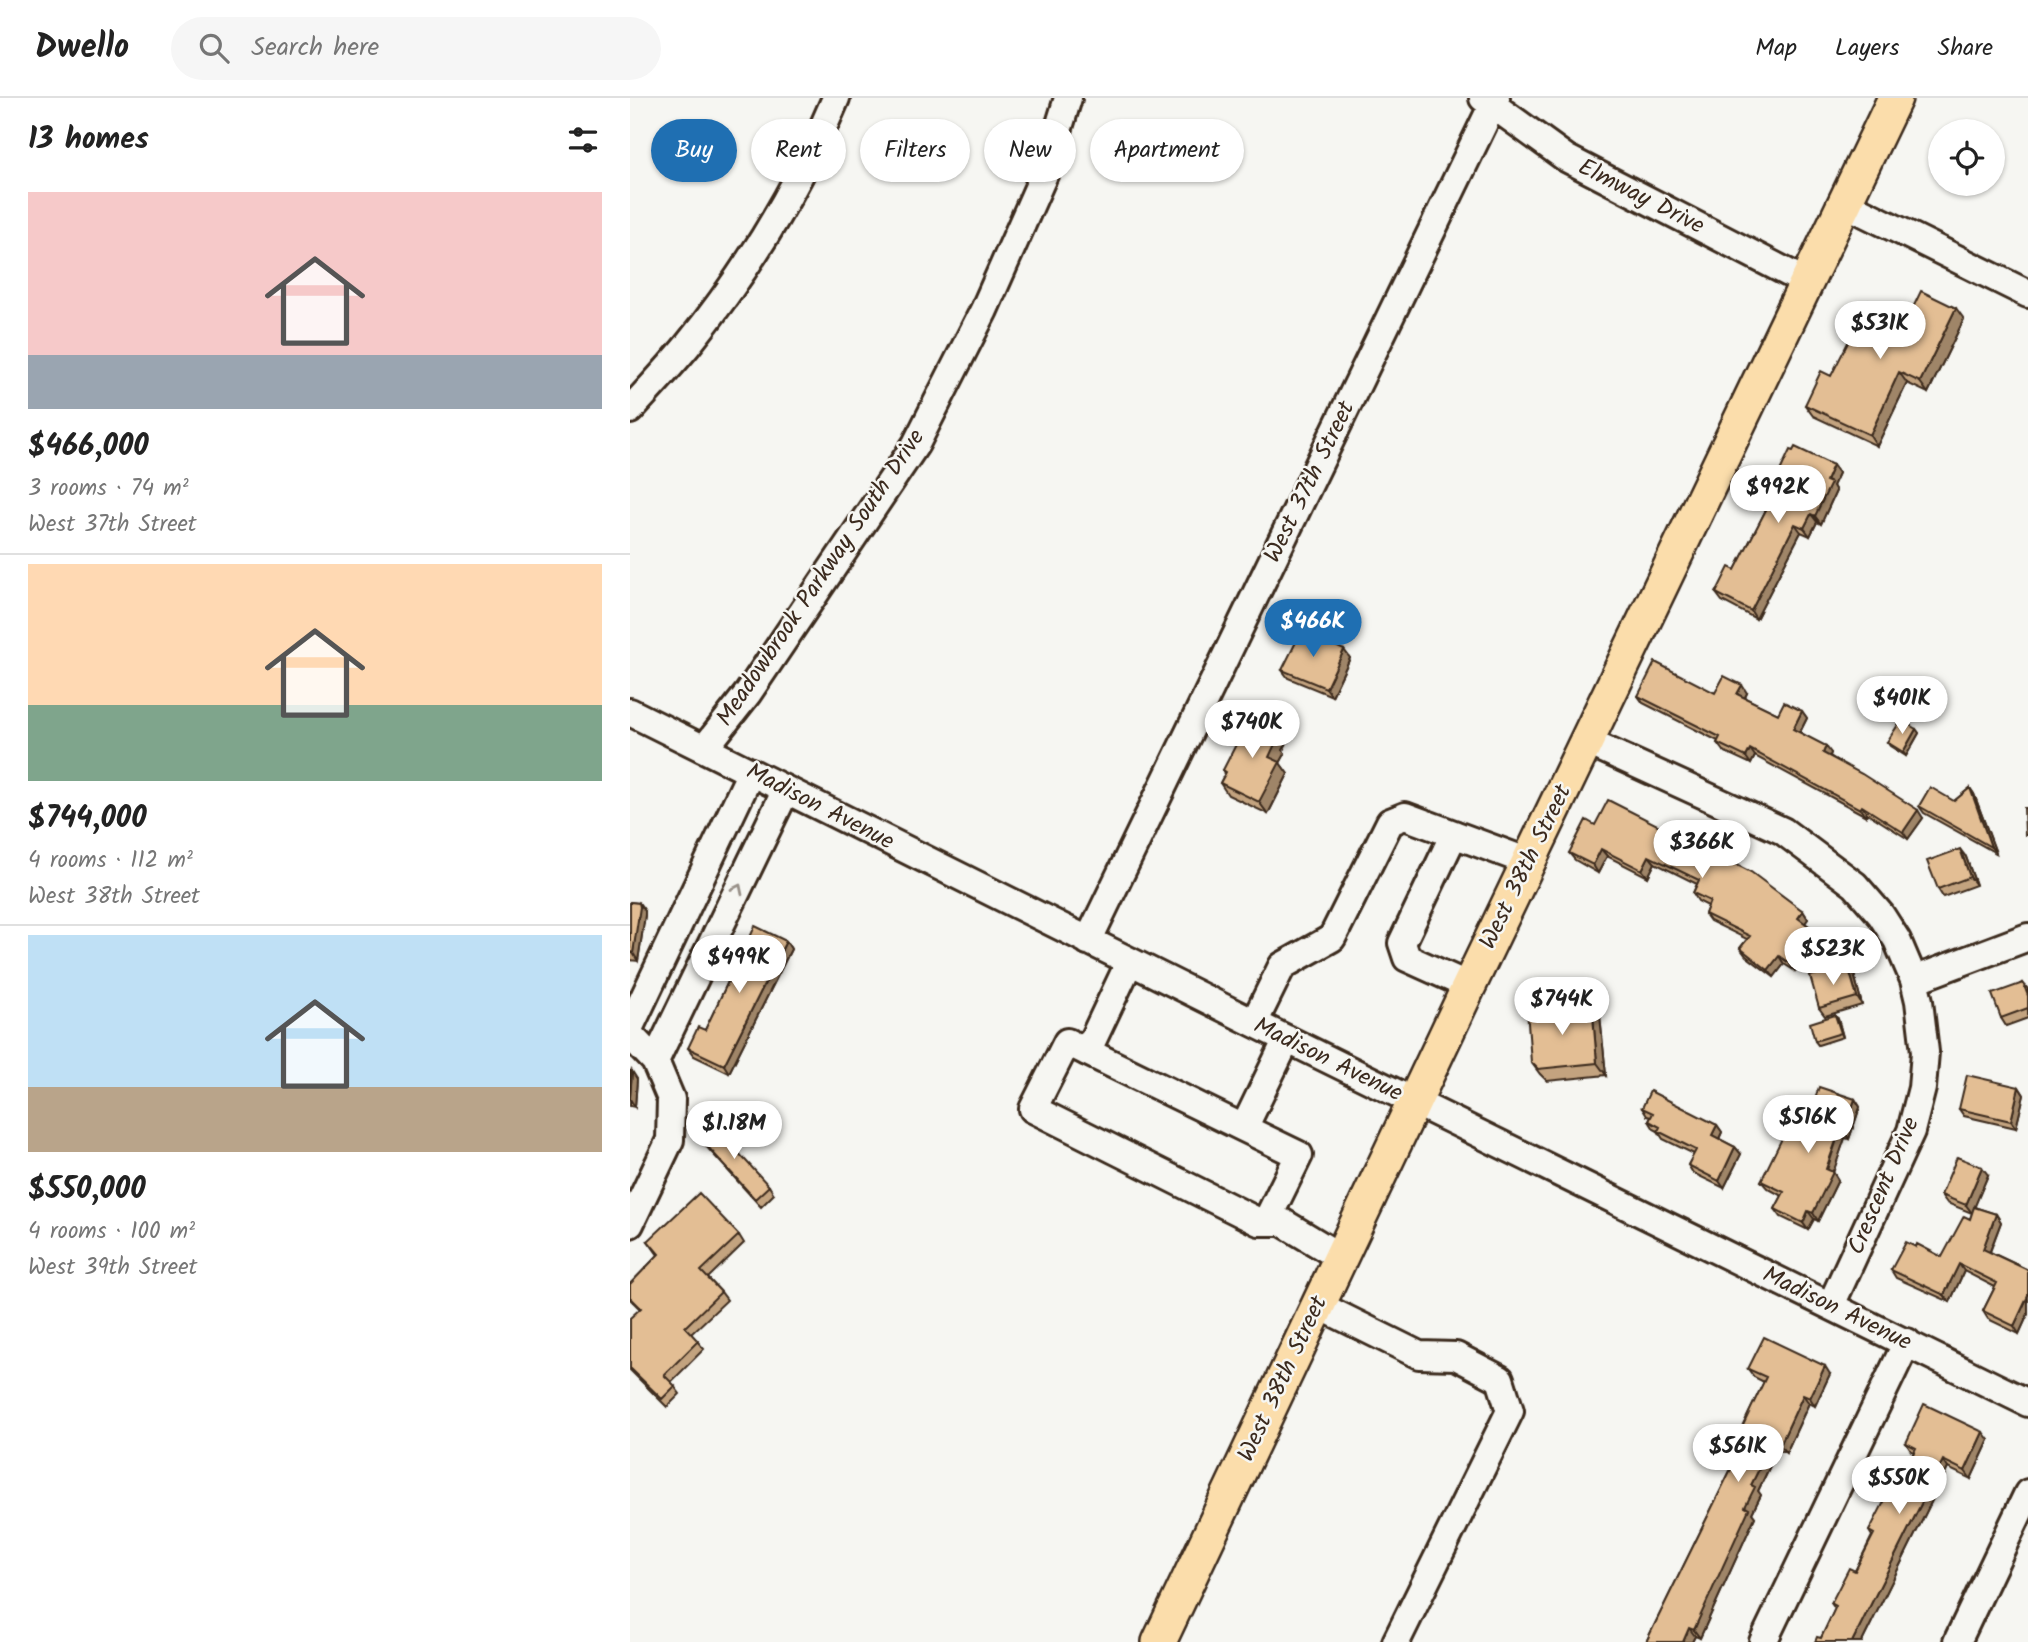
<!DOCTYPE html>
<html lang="en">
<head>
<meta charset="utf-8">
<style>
	:root { --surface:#fff; --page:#f6f6f6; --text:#222; --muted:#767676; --line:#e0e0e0; --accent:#1f6fb2 }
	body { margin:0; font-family:Kalam,sans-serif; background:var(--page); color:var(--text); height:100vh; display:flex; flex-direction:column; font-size:26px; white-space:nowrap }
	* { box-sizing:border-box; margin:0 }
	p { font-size:23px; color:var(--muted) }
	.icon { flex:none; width:38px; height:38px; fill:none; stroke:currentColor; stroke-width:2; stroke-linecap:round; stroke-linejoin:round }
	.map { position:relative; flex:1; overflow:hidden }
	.details { display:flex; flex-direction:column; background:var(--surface); width:630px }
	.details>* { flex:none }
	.top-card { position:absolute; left:21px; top:21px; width:665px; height:63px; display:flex; gap:14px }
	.tools { position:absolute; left:1298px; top:21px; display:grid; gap:14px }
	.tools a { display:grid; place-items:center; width:77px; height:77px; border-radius:50%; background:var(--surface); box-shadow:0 2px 5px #0004; font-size:35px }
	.price { position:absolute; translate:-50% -60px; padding:0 16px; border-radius:24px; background:#fff; color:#222; font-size:23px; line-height:46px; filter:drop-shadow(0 2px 4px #0008) }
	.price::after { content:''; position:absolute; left:50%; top:42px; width:21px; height:16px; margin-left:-10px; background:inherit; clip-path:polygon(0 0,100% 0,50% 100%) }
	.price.active { background:var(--accent); color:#fff }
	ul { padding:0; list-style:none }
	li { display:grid; align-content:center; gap:14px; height:371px; padding:0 28px }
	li+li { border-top:2px solid var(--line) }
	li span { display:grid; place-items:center; height:217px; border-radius:0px; color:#555 }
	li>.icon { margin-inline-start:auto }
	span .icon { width:126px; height:126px; fill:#fffc; stroke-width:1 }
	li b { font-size:30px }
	h2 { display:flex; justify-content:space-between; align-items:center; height:84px; padding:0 28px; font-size:30px }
	.tag { padding:0 24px; border-radius:32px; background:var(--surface); box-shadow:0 2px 5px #0004; font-size:24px; line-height:63px }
	.tag.active { background:var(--accent); color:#fff }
	header { display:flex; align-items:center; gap:42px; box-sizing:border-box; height:98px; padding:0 35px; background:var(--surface); border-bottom:2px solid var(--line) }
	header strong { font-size:33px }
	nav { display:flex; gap:38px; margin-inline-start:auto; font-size:24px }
	.search { width:490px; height:63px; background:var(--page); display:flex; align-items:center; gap:18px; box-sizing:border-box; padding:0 24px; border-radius:38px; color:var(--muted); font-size:26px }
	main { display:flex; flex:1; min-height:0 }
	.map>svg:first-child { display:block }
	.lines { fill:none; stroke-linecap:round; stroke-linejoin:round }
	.minor-casing { stroke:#3b2a1e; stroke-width:32 }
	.major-casing { stroke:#3b2a1e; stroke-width:38 }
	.minor { stroke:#f6f6f2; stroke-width:26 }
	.major { stroke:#fbddab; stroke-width:33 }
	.wall { fill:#c3a37f; stroke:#3b2a1e; stroke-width:2 }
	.shaded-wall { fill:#9f8568; stroke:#3b2a1e; stroke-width:2 }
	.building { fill:#e3be94; stroke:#3b2a1e; stroke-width:2 }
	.oneway { stroke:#989088 }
	.labels { text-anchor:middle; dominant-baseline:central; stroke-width:5; stroke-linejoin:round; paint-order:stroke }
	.street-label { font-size:24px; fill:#3b2a1e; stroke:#f6f6f2 }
</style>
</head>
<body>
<header>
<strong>Dwello</strong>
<div class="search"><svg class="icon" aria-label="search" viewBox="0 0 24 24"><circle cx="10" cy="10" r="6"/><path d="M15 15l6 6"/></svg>Search here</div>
<nav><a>Map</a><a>Layers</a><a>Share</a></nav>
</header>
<main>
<section class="details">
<h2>13 homes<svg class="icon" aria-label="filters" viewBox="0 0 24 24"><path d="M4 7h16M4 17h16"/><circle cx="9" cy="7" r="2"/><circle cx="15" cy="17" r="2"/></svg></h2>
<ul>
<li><span style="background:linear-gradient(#f6c9c9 75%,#9aa5b1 0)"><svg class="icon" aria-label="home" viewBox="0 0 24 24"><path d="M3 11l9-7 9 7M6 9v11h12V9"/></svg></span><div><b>$466,000</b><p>3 rooms · 74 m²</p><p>West 37th Street</p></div></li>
<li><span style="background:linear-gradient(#ffd9b3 65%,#7fa58c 0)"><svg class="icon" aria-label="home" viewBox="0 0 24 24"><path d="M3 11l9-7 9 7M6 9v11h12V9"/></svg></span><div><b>$744,000</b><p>4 rooms · 112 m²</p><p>West 38th Street</p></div></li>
<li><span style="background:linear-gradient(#bfe0f5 70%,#b9a48a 0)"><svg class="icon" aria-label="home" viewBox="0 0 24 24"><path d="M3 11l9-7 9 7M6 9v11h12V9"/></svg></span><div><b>$550,000</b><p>4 rooms · 100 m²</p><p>West 39th Street</p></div></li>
</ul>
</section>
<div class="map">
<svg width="1398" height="1544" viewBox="0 0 1398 1544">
	<rect width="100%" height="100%" fill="#f6f6f2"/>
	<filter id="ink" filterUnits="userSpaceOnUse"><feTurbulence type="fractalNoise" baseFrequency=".0143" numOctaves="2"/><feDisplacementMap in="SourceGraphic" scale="14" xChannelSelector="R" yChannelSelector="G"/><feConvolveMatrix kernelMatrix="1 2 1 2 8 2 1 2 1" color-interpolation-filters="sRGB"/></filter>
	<g filter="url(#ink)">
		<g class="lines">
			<g class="minor-casing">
				<path id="minor" d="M 853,0 L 936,60 L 1176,184
					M 1214,105 L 1398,196
					M 0,312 C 19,291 39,270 57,248 C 117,174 169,88 206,0
					M 0,614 L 624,925 L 1398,1305
					M 956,643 L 1153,733 L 1225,787 L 1251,817 L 1267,842 L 1284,882 L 1289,903 L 1295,954 L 1292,990 L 1281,1033 L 1201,1207
					M 74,651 L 118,595 L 286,346 L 354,212 L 416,72 L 438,0
					M 824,736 L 772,845 L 777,860 L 839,888
					M 458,843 L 866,0
					M 1284,882 L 1398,839
					M 624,925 L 652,868 L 702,840 L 760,724 L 775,718 L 899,764
					M 0,929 L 121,674
					M 0,937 L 25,963 L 41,1001 L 40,1042 L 0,1126
					M 457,954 L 500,863
					M 25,963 L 156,692
					M 614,1030 L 657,941
					M 636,1124 L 669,1057 L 437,944 L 403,1011 L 629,1124 L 652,1124 L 710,1159
					M 688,1207 L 789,1257 L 826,1258 L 870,1281 L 880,1313 L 766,1544
					M 1133,1544 L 1277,1244
					M 1327,1544 L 1398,1395"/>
			</g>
			<g class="major-casing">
				<path id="major" d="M 529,1544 L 839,888 L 1265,0"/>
			</g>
			<use href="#minor" class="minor"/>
			<use href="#major" class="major"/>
		</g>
		<path class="wall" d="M 1334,221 L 1298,295 L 1277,285 L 1247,348 L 1183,318 L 1175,307 L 1201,278 L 1277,222 Z
			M 1163,353 L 1209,375 L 1203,388 L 1206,393 L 1191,426 L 1187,424 L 1180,438 L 1171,434 L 1126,521 L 1092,503 L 1086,495 L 1105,472 L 1138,408 L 1135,405 Z
			M 714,552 L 720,560 L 702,598 L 658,580 L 652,572 Z
			M 1085,595 L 1117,595 L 1115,600 L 1148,616 L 1172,613 L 1177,620 L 1170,634 L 1201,655 L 1200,658 L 1293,720 L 1278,741 L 1237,715 L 1236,718 L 1125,658 L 1121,666 L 1093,653 L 1087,645 L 1088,643 L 1013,605 L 1008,598 Z
			M 1286,631 L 1289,635 L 1276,658 L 1260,648 L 1257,644 Z
			M 649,632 L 658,643 L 653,652 L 655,656 L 650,665 L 658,676 L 638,716 L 598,697 L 590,685 L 595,675 L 593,672 Z
			M 1340,690 L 1344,696 L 1366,755 L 1294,715 L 1289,708 L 1324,703 Z
			M 965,727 L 1037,732 L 1072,739 L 1077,747 L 1075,751 L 1173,813 L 1178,821 L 1175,825 L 1184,832 L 1189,840 L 1165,873 L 1154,866 L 1144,879 L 1116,858 L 1110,850 L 1117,841 L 1080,823 L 1075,816 L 1078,808 L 1068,803 L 1063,795 L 1067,786 L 1025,765 L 1018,779 L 977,758 L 968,775 L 945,762 L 939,755 Z
			M 1336,759 L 1346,787 L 1313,799 L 1308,791 Z
			M 0,804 L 9,805 L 15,813 L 15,817 L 8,863 L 0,862 Z
			M 156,843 L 161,851 L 99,975 L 64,958 L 58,950 L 75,932 L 106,867 L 101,860 L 118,844 Z
			M 1218,868 L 1224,876 L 1232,907 L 1195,918 L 1189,910 Z
			M 1393,885 L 1398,891 L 1398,920 L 1376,928 L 1371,920 Z
			M 970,918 L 976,977 L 917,983 L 910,976 L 901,964 Z
			M 1208,921 L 1213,939 L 1188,947 L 1185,943 Z
			M 0,973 L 7,981 L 5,1009 L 0,1008 Z
			M 1389,989 L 1394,997 L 1386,1030 L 1334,1018 L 1329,1011 Z
			M 1225,1001 L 1230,1009 L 1219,1041 L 1215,1040 L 1203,1074 L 1208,1082 L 1188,1123 L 1184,1121 L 1178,1132 L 1151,1119 L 1145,1111 L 1152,1098 L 1137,1090 L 1131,1083 L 1175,1028 Z
			M 1012,1010 L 1087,1027 L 1092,1034 L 1089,1041 L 1105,1049 L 1111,1056 L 1094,1090 L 1063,1075 L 1058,1067 L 1064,1056 L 1033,1041 L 1028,1033 L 1024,1031 L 1019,1023 L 1021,1019 L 1017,1018 Z
			M 68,1038 L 139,1088 L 144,1096 L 131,1109 L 74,1046 Z
			M 1358,1077 L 1344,1109 L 1366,1116 L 1371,1124 L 1360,1154 L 1398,1172 L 1398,1216 L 1389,1236 L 1358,1221 L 1353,1213 L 1365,1189 L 1334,1173 L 1320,1204 L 1266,1180 L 1261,1172 L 1312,1159 L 1340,1121 L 1342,1115 L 1317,1105 L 1311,1097 Z
			M 109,1137 L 114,1145 L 78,1180 L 91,1194 L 97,1202 L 61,1236 L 74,1251 L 41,1284 L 50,1296 L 37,1309 L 0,1272 L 0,1221 L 10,1211 L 0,1201 L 0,1186 L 28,1157 L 18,1143 Z
			M 1118,1271 L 1200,1276 L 1185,1308 L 1179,1305 L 1156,1355 L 1148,1351 L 1128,1393 L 1131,1397 L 1122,1415 L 1125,1419 L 1070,1540 L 1065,1538 L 1062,1544 L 1016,1544 L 1102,1369 L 1097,1361 L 1134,1284 L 1124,1279 Z
			M 1359,1342 L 1341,1381 L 1318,1370 L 1232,1544 L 1185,1544 L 1191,1540 L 1205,1511 L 1201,1505 L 1225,1473 L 1242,1438 L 1239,1433 L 1261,1400 L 1284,1354 L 1281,1353 L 1276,1345 Z"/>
		<path class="shaded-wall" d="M 1326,210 L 1334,221 L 1298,295 L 1290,284 Z
			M 1269,274 L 1277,285 L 1247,348 L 1240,337 Z
			M 1203,367 L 1209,375 L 1203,388 L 1206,393 L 1191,426 L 1185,418 L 1196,383 Z
			M 1181,416 L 1187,424 L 1180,438 L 1174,430 Z
			M 1165,426 L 1171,434 L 1126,521 L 1121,513 Z
			M 714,552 L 720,560 L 702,598 L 696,590 Z
			M 1112,587 L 1117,595 L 1113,603 L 1107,596 Z
			M 1172,613 L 1177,620 L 1168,638 L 1163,631 Z
			M 1286,631 L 1289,635 L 1276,658 L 1273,654 Z
			M 649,632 L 658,643 L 653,652 L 655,656 L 650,665 L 658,676 L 638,716 L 629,704 L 639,659 L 645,640 Z
			M 1196,648 L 1201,655 L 1198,662 L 1193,655 Z
			M 1120,651 L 1125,658 L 1121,666 L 1116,659 Z
			M 1340,690 L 1344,696 L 1366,755 L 1361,749 Z
			M 1232,708 L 1237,715 L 1236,718 L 1230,711 Z
			M 1288,712 L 1293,720 L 1278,741 L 1273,734 Z
			M 1072,739 L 1077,747 L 1073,755 L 1068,747 Z
			M 971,751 L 977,758 L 968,775 L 963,767 Z
			M 1330,751 L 1336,759 L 1346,787 L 1340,779 Z
			M 1019,758 L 1025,765 L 1018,779 L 1012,772 Z
			M 9,805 L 15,813 L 15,817 L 8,863 L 3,855 Z
			M 1173,813 L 1178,821 L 1173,828 L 1168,820 Z
			M 1184,832 L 1189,840 L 1165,873 L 1159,865 Z
			M 156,843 L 161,851 L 99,975 L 94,967 Z
			M 1149,858 L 1154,866 L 1144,879 L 1138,872 Z
			M 1218,868 L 1224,876 L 1232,907 L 1227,899 Z
			M 962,906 L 970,918 L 976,977 L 967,965 Z
			M 1205,917 L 1208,921 L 1213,939 L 1211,935 Z
			M 2,973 L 7,981 L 5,1009 L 0,1001 Z
			M 1389,989 L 1394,997 L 1386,1030 L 1381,1023 Z
			M 1225,1001 L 1230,1009 L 1219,1041 L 1214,1033 Z
			M 1087,1027 L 1092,1034 L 1087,1045 L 1082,1037 Z
			M 1210,1032 L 1215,1040 L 1203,1075 L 1203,1074 L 1208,1082 L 1188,1123 L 1183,1115 Z
			M 1105,1049 L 1111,1056 L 1094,1090 L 1089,1083 Z
			M 1352,1069 L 1358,1077 L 1342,1115 L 1336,1107 Z
			M 1178,1113 L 1184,1121 L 1178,1132 L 1173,1125 Z
			M 1366,1116 L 1371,1124 L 1358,1158 L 1353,1151 Z
			M 1329,1166 L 1334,1173 L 1320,1204 L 1314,1197 Z
			M 1398,1198 L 1398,1216 L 1389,1236 L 1384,1228 Z
			M 1195,1268 L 1200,1276 L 1185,1308 L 1180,1300 Z
			M 1173,1297 L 1179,1305 L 1156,1355 L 1150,1347 Z
			M 1353,1334 L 1359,1342 L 1341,1381 L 1335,1373 Z
			M 1143,1343 L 1148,1351 L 1128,1393 L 1131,1397 L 1122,1415 L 1125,1419 L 1070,1540 L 1064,1532 L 1115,1409 L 1121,1387 Z
			M 1313,1362 L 1318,1370 L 1232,1544 L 1222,1544 Z
			M 1059,1530 L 1065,1538 L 1062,1544 L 1053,1544 Z"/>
		<path class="building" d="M 1291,193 L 1326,210 L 1290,284 L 1269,274 L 1240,337 L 1175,307 L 1191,273 L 1201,278 L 1239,203 L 1277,222 Z
			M 1165,349 L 1203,367 L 1196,383 L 1201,385 L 1185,418 L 1181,416 L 1174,430 L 1165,426 L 1121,513 L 1086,495 L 1099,469 L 1105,472 L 1139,406 L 1135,405 L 1160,352 L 1163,353 Z
			M 672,532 L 714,552 L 696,590 L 652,572 Z
			M 1025,564 L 1085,595 L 1094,578 L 1112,587 L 1107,596 L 1148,616 L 1154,604 L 1172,613 L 1163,631 L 1196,648 L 1193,655 L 1232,676 L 1288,712 L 1273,734 L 1232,708 L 1230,711 L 1120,651 L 1116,659 L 1087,645 L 1090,639 L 1008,598 Z
			M 621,617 L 649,632 L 645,640 L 646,644 L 639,659 L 650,664 L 629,704 L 590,685 L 596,674 L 593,672 Z
			M 1271,622 L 1286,631 L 1273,654 L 1257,644 Z
			M 1300,689 L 1324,703 L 1340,690 L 1361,749 L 1289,708 Z
			M 978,702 L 1037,732 L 1041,724 L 1072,739 L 1068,747 L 1121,774 L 1173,813 L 1168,820 L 1184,832 L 1159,865 L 1149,858 L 1138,872 L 1110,850 L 1120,838 L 1075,816 L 1080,803 L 1063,795 L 1069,782 L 1019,758 L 1012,772 L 971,751 L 963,767 L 939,755 L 956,722 L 965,727 Z
			M 1394,710 L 1398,710 L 1398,737 L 1395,737 Z
			M 1330,751 L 1340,779 L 1308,791 L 1297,763 Z
			M 0,804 L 9,805 L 10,809 L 3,855 L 0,855 Z
			M 125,828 L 156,843 L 94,967 L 58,950 L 68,929 L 75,932 L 108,863 L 101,860 L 110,840 L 118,844 Z
			M 1218,868 L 1227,899 L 1189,910 L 1180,878 Z
			M 1393,885 L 1398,898 L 1398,910 L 1371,920 L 1362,896 Z
			M 962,906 L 967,965 L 908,971 L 901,964 L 897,912 Z
			M 1205,917 L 1211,935 L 1185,943 L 1180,925 Z
			M 0,973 L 2,973 L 0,998 Z
			M 1337,977 L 1389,989 L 1381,1023 L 1329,1011 Z
			M 1189,989 L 1225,1001 L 1214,1033 L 1210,1032 L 1196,1071 L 1203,1074 L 1183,1115 L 1178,1113 L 1173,1125 L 1145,1111 L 1154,1094 L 1131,1083 L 1161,1022 L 1175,1028 Z
			M 1020,993 L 1087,1027 L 1082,1037 L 1105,1049 L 1089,1083 L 1058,1067 L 1066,1052 L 1028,1033 L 1030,1029 L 1019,1023 L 1023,1015 L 1012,1010 Z
			M 82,1026 L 139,1088 L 125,1101 L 68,1038 Z
			M 1327,1059 L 1352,1069 L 1336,1107 L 1311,1097 Z
			M 69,1095 L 109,1137 L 71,1173 L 91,1194 L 55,1229 L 68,1243 L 34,1277 L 45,1288 L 32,1301 L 0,1270 L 0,1220 L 11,1210 L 0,1199 L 0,1186 L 29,1156 L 18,1143 Z
			M 1344,1109 L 1366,1116 L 1353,1151 L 1398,1172 L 1398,1198 L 1384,1228 L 1353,1213 L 1367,1185 L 1329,1166 L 1314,1197 L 1261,1172 L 1276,1144 L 1286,1149 L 1287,1146 L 1312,1159 L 1334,1118 L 1340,1121 Z
			M 1134,1239 L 1195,1268 L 1180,1300 L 1173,1297 L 1150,1347 L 1143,1343 L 1121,1387 L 1125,1389 L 1115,1409 L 1119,1411 L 1064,1532 L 1059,1530 L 1053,1544 L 1016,1544 L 1104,1365 L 1097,1361 L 1136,1279 L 1118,1271 Z
			M 1294,1306 L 1353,1334 L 1335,1373 L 1313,1362 L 1222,1544 L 1185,1544 L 1187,1539 L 1191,1540 L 1206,1508 L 1201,1505 L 1219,1470 L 1225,1473 L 1244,1436 L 1239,1433 L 1257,1398 L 1261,1400 L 1286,1350 L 1276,1345 Z"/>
		<defs><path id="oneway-chevron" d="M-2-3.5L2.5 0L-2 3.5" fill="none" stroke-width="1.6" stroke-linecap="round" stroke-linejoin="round" transform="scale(1.75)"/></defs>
		<use class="oneway" href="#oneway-chevron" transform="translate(108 791) rotate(-64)"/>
	</g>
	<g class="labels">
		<g class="street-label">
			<text transform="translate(1011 99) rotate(27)">Elmway Drive</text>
			<text transform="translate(680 384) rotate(-64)">West 37th Street</text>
			<text transform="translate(191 480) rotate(-56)">Meadowbrook Parkway South Drive</text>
			<text transform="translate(190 709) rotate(27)">Madison Avenue</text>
			<text transform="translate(896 769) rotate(-64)">West 38th Street</text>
			<text transform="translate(698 962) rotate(26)">Madison Avenue</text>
			<text transform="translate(1254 1088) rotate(-67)">Crescent Drive</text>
			<text transform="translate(1207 1211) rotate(26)">Madison Avenue</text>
			<text transform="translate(653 1281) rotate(-65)">West 38th Street</text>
		</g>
	</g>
</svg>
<div class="tools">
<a><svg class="icon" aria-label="locate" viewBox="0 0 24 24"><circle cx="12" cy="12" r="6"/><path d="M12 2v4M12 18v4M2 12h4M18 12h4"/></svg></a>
</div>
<b class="price" style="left:1250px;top:263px">$531K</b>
<b class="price" style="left:1148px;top:427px">$992K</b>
<b class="price active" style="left:683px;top:561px">$466K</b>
<b class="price" style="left:1272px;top:638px">$401K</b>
<b class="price" style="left:622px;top:662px">$740K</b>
<b class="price" style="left:1072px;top:782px">$366K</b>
<b class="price" style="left:1203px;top:889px">$523K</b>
<b class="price" style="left:109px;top:897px">$499K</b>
<b class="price" style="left:932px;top:939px">$744K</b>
<b class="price" style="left:1178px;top:1057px">$516K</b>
<b class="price" style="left:104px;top:1063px">$1.18M</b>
<b class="price" style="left:1108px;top:1386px">$561K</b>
<b class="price" style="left:1269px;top:1418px">$550K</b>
<div class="top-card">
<a class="tag active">Buy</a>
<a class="tag">Rent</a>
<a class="tag">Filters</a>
<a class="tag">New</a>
<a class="tag">Apartment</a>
</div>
</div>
</main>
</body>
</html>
